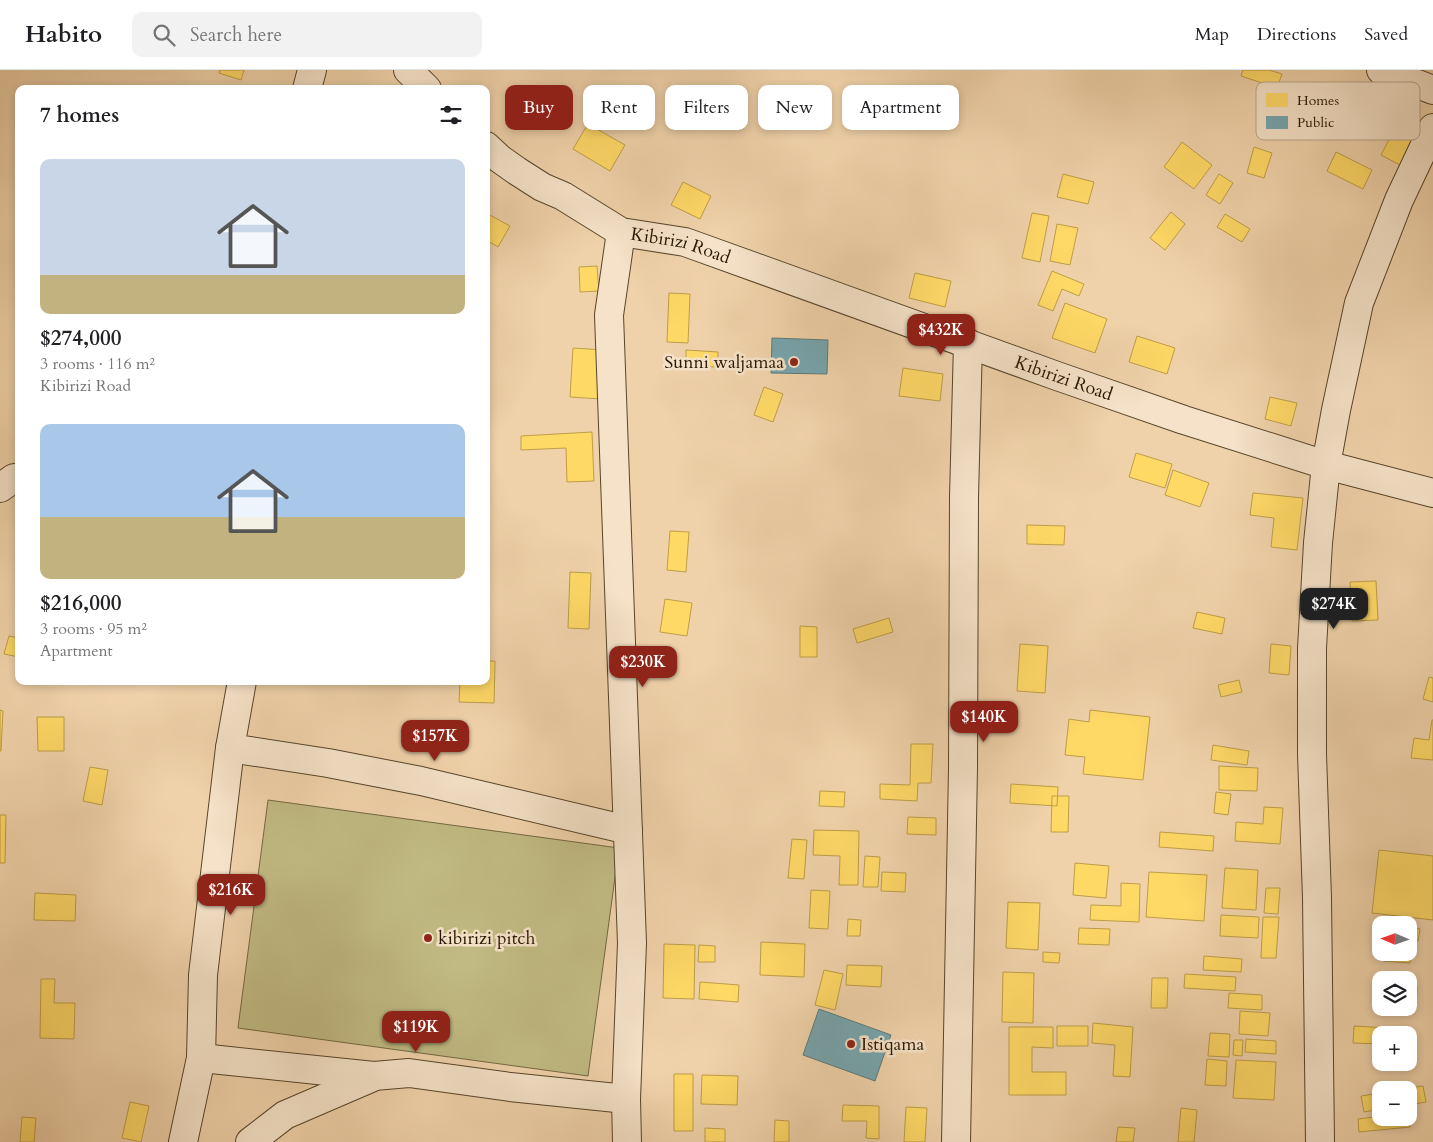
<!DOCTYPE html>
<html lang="en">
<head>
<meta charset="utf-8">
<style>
	:root { --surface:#fff; --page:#f2f2f2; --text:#202124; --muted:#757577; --line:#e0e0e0; --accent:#8f2418 }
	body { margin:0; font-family:Cardo,serif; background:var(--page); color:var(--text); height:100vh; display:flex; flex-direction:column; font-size:19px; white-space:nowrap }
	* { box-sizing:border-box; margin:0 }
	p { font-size:16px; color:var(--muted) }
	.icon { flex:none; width:28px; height:28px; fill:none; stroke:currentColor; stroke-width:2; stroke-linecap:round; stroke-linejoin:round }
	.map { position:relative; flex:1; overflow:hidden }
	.side { position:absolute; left:15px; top:15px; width:475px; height:600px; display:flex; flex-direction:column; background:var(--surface); border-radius:10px; box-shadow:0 2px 8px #0003 }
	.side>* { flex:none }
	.banner { position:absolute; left:505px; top:15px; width:475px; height:45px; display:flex; gap:10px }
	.needle { width:32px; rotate:272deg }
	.fabs { position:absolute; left:1372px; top:846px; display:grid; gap:10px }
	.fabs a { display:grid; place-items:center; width:45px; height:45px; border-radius:10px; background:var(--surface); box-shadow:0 2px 8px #0003; font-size:25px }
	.price { position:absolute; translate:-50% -42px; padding:0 11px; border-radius:10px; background:var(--accent); color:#fff; font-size:16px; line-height:32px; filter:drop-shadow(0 1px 2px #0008) }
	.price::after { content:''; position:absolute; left:50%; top:30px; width:15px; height:11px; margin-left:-8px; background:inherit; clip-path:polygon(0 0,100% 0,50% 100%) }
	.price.active { background:#222; color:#fff }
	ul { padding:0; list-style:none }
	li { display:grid; align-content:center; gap:10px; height:265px; padding:0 25px }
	li span { display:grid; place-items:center; height:155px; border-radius:10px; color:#555 }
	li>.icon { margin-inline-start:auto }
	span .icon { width:90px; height:90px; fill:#fffc; stroke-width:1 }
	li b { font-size:21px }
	h2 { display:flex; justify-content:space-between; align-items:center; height:60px; padding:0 25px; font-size:21px }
	.chip { padding:0 18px; border-radius:10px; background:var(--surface); box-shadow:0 2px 8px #0003; font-size:18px; line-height:45px }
	.chip.active { background:var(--accent); color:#fff }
	header { display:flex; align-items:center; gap:30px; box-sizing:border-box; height:70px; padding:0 25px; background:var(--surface); border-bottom:1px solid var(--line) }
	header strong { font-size:24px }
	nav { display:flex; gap:28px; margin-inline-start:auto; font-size:18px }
	.search { width:350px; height:45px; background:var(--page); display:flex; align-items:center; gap:12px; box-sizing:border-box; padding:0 18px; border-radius:10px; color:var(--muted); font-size:19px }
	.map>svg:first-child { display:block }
	.green { fill:#c1ba83; stroke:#746842 }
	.homes { fill:#ffd966; stroke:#be9e47 }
	.public { fill:#76a5af; stroke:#5e7a7a }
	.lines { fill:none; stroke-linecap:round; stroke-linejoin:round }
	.minor-casing { stroke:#58452a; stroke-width:30 }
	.minor { stroke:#f5e2c8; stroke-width:28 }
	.poi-dot { fill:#8f2418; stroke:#f5e2c8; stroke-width:2 }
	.labels { text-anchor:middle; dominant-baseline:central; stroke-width:5; stroke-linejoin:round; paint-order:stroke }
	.street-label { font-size:18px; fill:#261600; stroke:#f5e2c8 }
	.poi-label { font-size:18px; fill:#261600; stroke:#f5e2c8; text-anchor:start }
	.key { fill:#f5e2c8; stroke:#b7a58c; stroke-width:1 }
	.key-label { font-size:14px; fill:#261600 }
</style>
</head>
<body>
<header>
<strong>Habito</strong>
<div class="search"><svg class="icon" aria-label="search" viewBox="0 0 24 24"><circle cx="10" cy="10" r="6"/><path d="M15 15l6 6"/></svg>Search here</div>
<nav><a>Map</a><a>Directions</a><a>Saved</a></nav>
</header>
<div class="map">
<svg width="1433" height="1072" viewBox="0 0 1433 1072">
	<rect width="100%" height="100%" fill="#f0d2aa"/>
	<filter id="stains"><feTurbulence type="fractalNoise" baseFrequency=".004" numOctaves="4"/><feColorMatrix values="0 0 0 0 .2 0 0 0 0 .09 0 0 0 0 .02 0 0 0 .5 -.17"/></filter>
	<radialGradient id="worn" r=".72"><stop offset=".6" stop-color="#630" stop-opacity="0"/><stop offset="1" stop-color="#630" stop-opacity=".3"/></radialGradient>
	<path class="green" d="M 268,730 L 619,778 L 588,1006 L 238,958 Z"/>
	<path class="homes" d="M 220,0 L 244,0 L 241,10 L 219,3 Z
		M 1243,0 L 1269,0 L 1282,4 L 1277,18 L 1241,6 Z
		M 588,54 L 625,75 L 610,101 L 573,79 Z
		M 1397,54 L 1419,66 L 1402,96 L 1381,85 Z
		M 1182,72 L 1212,95 L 1194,119 L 1164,97 Z
		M 1254,77 L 1272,83 L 1264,108 L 1247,103 Z
		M 1336,82 L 1372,100 L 1363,119 L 1327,101 Z
		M 1063,104 L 1094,112 L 1088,134 L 1057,127 Z
		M 1219,104 L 1233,113 L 1220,134 L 1206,125 Z
		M 683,112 L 711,126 L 700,149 L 671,135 Z
		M 1171,142 L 1185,154 L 1165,180 L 1150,168 Z
		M 486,143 L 510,156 L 498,177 L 486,170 Z
		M 1032,143 L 1049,146 L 1040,192 L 1022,188 Z
		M 1225,144 L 1250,159 L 1242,172 L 1217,157 Z
		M 1057,154 L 1078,158 L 1070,195 L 1050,191 Z
		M 597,196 L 599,221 L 580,222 L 579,197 Z
		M 1052,201 L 1084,214 L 1079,226 L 1062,219 L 1053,241 L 1038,235 Z
		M 915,203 L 951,211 L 945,237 L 909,228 Z
		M 669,223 L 690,224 L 688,273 L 667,272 Z
		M 1065,233 L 1107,249 L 1095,283 L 1052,268 Z
		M 1137,266 L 1175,278 L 1167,304 L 1129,292 Z
		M 573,278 L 604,280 L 601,329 L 570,327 Z
		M 686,280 L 718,282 L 718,297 L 686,296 Z
		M 903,298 L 943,304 L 940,331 L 899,326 Z
		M 764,317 L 783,324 L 773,352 L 754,345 Z
		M 1270,327 L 1297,333 L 1291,356 L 1265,349 Z
		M 592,362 L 594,411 L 567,412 L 566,378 L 521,380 L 521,366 Z
		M 1136,383 L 1172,394 L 1165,418 L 1129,407 Z
		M 1173,400 L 1209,413 L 1200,437 L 1165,425 Z
		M 1253,423 L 1303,428 L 1297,480 L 1271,477 L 1274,448 L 1250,445 Z
		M 1027,455 L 1065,456 L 1064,475 L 1027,474 Z
		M 670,461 L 689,462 L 686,502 L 667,500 Z
		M 570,502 L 591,503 L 589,559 L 568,558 Z
		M 1376,511 L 1378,550 L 1352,551 L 1350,512 Z
		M 665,529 L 692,533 L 687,566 L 660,562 Z
		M 1197,542 L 1225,548 L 1222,564 L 1193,558 Z
		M 889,548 L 893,562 L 857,573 L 853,559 Z
		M 800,556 L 817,557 L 817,587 L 800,587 Z
		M 9,566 L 19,568 L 19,587 L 4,584 Z
		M 1020,574 L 1048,576 L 1045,623 L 1017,621 Z
		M 1271,574 L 1291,576 L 1289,605 L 1269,603 Z
		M 486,591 L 495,591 L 494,633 L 459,632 L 460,611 L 486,611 Z
		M 1429,607 L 1433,608 L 1433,632 L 1423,629 Z
		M 1239,610 L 1242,622 L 1221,627 L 1218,615 Z
		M 0,640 L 3,641 L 1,681 L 0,681 Z
		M 1090,640 L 1150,647 L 1143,710 L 1083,704 L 1085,687 L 1065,685 L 1069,649 L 1089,652 Z
		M 37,647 L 64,647 L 64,681 L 38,681 Z
		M 1432,650 L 1433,650 L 1433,690 L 1411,688 L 1414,668 L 1429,670 Z
		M 911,674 L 933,674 L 931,713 L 918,713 L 917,731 L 880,729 L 880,714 L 910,715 Z
		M 1213,675 L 1249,681 L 1247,695 L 1211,690 Z
		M 1219,696 L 1258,698 L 1257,721 L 1219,720 Z
		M 90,697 L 108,700 L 102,735 L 83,731 Z
		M 1011,714 L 1058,717 L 1057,736 L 1010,733 Z
		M 820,721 L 845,722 L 844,737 L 819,736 Z
		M 1216,722 L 1231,724 L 1228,745 L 1214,743 Z
		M 1052,726 L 1069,726 L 1068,762 L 1051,762 Z
		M 1264,737 L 1283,738 L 1280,774 L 1235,771 L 1236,752 L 1263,754 Z
		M 0,745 L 6,745 L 5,793 L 0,793 Z
		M 908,747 L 936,748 L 936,765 L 907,764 Z
		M 814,760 L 859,761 L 858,815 L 839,815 L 840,786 L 813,785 Z
		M 1160,762 L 1214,766 L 1213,781 L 1159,777 Z
		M 792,769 L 807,770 L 804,809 L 788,808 Z
		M 1379,780 L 1433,786 L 1433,850 L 1372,843 Z
		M 865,786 L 880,787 L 878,817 L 863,817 Z
		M 1075,793 L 1109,796 L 1106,828 L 1073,825 Z
		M 1225,798 L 1258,800 L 1256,840 L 1222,838 Z
		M 882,802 L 906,803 L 905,822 L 881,821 Z
		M 1149,802 L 1207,805 L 1204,851 L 1146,847 Z
		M 1121,813 L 1140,814 L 1139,852 L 1090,850 L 1091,835 L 1121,836 Z
		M 1266,818 L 1280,818 L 1278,844 L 1264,843 Z
		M 811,820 L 830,821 L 828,859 L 809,858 Z
		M 35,823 L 76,825 L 75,851 L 34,850 Z
		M 1008,832 L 1040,833 L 1038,880 L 1006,878 Z
		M 1221,845 L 1259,847 L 1258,868 L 1220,866 Z
		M 1263,847 L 1279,847 L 1276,888 L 1261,888 Z
		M 848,849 L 861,850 L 860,866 L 847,866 Z
		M 1409,857 L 1420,859 L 1418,871 L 1409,870 Z
		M 1079,858 L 1110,859 L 1109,875 L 1078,874 Z
		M 761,872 L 805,874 L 804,907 L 760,905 Z
		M 664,874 L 695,875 L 694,929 L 663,928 Z
		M 699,875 L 715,876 L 715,892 L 698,892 Z
		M 1409,876 L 1411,876 L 1410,893 L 1383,891 L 1384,882 L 1409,882 Z
		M 1043,882 L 1060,883 L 1059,893 L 1043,892 Z
		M 1204,886 L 1242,889 L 1241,902 L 1203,900 Z
		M 847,895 L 882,896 L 881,917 L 846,915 Z
		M 824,900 L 843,904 L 835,940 L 815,935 Z
		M 1003,902 L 1034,903 L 1033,953 L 1002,952 Z
		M 1185,904 L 1236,907 L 1235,921 L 1184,918 Z
		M 1152,908 L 1168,908 L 1167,938 L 1151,938 Z
		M 41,909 L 55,909 L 54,933 L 75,933 L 74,969 L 40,968 Z
		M 700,912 L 739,915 L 738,932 L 699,929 Z
		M 1376,915 L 1381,915 L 1381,938 L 1409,938 L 1409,917 L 1417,917 L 1416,940 L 1374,938 Z
		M 1229,923 L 1262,925 L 1262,940 L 1228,938 Z
		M 1240,941 L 1270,943 L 1268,966 L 1239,964 Z
		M 1093,953 L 1133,957 L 1130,1007 L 1113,1006 L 1115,975 L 1092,973 Z
		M 1057,956 L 1088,956 L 1088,976 L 1057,976 Z
		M 1354,956 L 1388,958 L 1388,965 L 1381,965 L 1381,974 L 1353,973 Z
		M 1009,957 L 1053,957 L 1053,978 L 1032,977 L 1032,1002 L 1066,1002 L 1066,1025 L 1009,1025 Z
		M 1210,963 L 1230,964 L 1229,987 L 1208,986 Z
		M 1246,969 L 1276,971 L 1276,984 L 1245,982 Z
		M 1234,970 L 1243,970 L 1242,986 L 1233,985 Z
		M 1207,989 L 1227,991 L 1226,1016 L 1205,1015 Z
		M 1236,990 L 1276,992 L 1274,1030 L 1233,1028 Z
		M 674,1004 L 693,1004 L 693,1061 L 674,1061 Z
		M 702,1005 L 738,1006 L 737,1035 L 701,1034 Z
		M 1423,1016 L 1426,1032 L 1409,1035 L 1409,1020 L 1397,1020 Z
		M 1381,1023 L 1381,1039 L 1364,1042 L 1361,1026 Z
		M 130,1032 L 149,1036 L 141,1072 L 122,1068 Z
		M 843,1035 L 879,1036 L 879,1069 L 866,1068 L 867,1051 L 842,1051 Z
		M 906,1037 L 927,1038 L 925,1072 L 904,1072 Z
		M 1181,1038 L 1197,1040 L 1194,1072 L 1178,1072 Z
		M 1409,1044 L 1410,1057 L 1359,1062 L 1358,1049 L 1381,1046 L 1381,1048 L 1409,1048 Z
		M 22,1047 L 36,1048 L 34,1072 L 20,1072 Z
		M 775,1050 L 789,1051 L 789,1072 L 774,1072 Z
		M 1118,1057 L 1135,1058 L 1133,1072 L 1116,1072 Z
		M 705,1058 L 725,1059 L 725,1072 L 705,1072 Z"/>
	<path class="public" d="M 772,268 L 828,270 L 827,304 L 771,303 Z
		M 819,939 L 891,965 L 875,1011 L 803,985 Z"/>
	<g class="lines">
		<g class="minor-casing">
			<g id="minor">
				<path d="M 408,0 L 427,19"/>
				<path d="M 1381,0 L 1433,20"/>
				<path d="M 307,19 L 312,0"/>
				<path id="s1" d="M 486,76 L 500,89 L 517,101 L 542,117 L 563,126 L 621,162 L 685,172 L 1057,306 L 1184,350 L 1326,395 L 1433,423"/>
				<path d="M 621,162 L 609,245 L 632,873 L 626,1029 L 627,1072"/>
				<path d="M 0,418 L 14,408 L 19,408"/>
				<path d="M 230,678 L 328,693 L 421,711 L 628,760"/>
				<path d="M 201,988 L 374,1006 L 409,1003 L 510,1017 L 626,1029"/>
				<path d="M 183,1072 L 201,988 L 203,905 L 230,678 L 242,611"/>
				<path d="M 250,1072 L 285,1045 L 371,1008"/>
				<path d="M 956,1072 L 963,698 L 964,427 L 968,273"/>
				<path d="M 1320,1072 L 1317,828 L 1312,684 L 1312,578 L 1318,473 L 1326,395 L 1336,340 L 1359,233 L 1399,130 L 1433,58"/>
			</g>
		</g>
		<use href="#minor" class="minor"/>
	</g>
	<g class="poi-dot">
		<circle cx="794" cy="292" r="5"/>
		<circle cx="428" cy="868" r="5"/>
		<circle cx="851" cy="974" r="5"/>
	</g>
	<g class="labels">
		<g class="street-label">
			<text stroke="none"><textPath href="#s1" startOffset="222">Kibirizi Road</textPath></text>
			<text stroke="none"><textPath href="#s1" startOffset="628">Kibirizi Road</textPath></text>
		</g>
		<g class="poi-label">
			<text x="784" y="292" text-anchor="end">Sunni waljamaa</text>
			<text x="438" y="868">kibirizi pitch</text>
			<text x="861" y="974">Istiqama</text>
		</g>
	</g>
	<rect x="1256" y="12" width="164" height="58" rx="8" class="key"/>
	<rect x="1266" y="23" width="22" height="14" fill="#ffd966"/>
	<rect x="1266" y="46" width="22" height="13" fill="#76a5af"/>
	<g class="key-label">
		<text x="1297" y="35">Homes</text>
		<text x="1297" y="57">Public</text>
	</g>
	<rect width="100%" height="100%" filter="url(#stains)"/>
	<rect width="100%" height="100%" fill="url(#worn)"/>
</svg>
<div class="fabs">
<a><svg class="needle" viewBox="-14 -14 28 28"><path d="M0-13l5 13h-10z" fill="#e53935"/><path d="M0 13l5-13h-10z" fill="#757577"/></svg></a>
<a><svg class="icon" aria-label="layers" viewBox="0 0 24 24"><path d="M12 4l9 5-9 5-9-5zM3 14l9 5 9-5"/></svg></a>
<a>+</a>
<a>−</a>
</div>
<b class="price" style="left:941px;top:286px">$432K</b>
<b class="price active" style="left:1334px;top:560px">$274K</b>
<b class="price" style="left:643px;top:618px">$230K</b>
<b class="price" style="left:984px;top:673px">$140K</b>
<b class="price" style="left:435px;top:692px">$157K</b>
<b class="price" style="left:231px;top:846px">$216K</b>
<b class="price" style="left:416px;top:983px">$119K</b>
<div class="banner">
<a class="chip active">Buy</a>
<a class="chip">Rent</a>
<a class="chip">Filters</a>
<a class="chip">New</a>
<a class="chip">Apartment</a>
</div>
<section class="side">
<h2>7 homes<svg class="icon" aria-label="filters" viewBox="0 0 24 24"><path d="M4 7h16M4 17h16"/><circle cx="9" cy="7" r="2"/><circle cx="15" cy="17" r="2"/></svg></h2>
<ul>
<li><span style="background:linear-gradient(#c9d6e8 75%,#c2b280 0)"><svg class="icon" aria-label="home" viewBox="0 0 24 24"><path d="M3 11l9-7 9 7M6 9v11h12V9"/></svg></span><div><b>$274,000</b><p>3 rooms · 116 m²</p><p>Kibirizi Road</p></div></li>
<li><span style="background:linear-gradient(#a9c7e8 60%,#c2b280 0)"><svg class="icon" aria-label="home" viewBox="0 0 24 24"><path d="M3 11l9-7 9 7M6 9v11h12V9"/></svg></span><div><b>$216,000</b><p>3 rooms · 95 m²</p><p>Apartment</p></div></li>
</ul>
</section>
</div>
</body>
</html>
